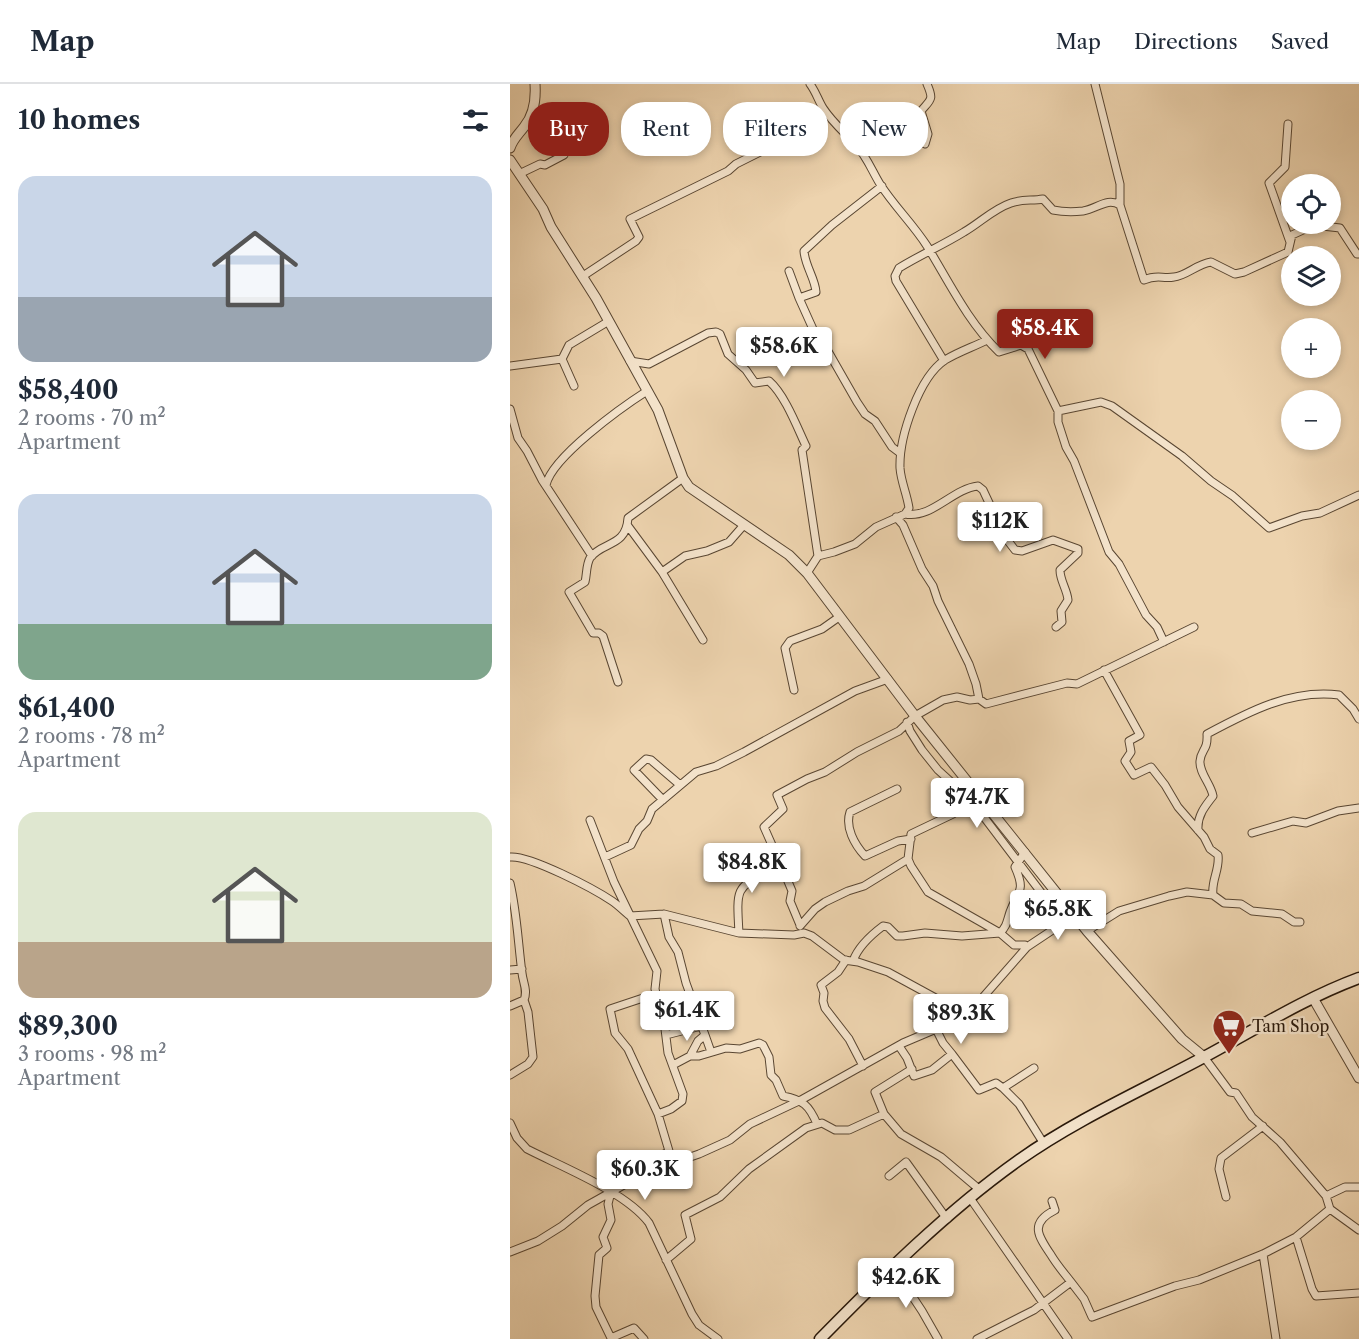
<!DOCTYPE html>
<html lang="en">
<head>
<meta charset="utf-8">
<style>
	:root { --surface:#fff; --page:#f2f2f3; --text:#1f2937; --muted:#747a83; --line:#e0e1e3; --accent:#8f2418 }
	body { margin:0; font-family:"Libre Caslon Text",serif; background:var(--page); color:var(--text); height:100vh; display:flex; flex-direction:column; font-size:22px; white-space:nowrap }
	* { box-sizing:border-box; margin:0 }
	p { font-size:20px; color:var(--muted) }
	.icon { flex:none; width:33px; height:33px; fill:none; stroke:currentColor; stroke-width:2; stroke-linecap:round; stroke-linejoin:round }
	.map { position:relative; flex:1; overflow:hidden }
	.drawer { display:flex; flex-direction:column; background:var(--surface); width:510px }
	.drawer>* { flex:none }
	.guide { position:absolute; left:18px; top:18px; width:570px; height:54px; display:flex; gap:12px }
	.controls { position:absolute; left:771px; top:90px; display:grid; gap:12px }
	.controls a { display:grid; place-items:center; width:60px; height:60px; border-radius:50%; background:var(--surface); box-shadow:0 3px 9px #0003; font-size:30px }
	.price { position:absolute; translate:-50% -51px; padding:0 14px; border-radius:6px; background:#fff; color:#222; font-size:20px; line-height:39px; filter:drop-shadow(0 2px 3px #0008) }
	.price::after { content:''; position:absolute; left:50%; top:36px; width:18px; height:14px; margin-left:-9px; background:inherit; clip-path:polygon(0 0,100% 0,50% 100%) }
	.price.on { background:var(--accent); color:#fff }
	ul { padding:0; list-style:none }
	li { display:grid; align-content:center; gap:12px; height:318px; padding:0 18px }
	li span { display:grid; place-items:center; height:186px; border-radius:18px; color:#555 }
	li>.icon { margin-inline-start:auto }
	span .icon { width:108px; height:108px; fill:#fffc; stroke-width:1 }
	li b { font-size:26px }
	h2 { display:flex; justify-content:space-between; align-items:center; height:72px; padding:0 18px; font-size:26px }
	.pill { padding:0 21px; border-radius:24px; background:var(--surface); box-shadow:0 3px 9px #0003; font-size:21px; line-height:54px }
	.pill.on { background:var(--accent); color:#fff }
	header { display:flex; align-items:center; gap:36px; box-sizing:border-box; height:84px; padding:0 30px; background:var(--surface); border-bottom:2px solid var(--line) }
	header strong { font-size:28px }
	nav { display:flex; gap:33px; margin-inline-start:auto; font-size:21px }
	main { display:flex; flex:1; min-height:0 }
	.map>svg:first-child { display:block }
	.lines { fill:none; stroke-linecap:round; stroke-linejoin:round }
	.minor-casing { stroke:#594632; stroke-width:9 }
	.tertiary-casing { stroke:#594632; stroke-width:11 }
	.secondary-casing { stroke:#281709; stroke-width:13 }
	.minor { stroke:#f3e2ca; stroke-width:7 }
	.tertiary { stroke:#f3e2ca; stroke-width:9 }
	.secondary { stroke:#f3e2ca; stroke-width:10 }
	.labels { text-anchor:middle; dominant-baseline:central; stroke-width:4.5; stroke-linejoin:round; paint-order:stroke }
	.poi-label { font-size:16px; fill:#281709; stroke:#f3e2ca; text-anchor:start }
</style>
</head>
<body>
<header>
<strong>Map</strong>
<nav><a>Map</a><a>Directions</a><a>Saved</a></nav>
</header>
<main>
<section class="drawer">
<h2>10 homes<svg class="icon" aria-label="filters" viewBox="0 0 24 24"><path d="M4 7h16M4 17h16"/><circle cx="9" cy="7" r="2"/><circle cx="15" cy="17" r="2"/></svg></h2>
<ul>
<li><span style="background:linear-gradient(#c9d6e8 65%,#9aa5b1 0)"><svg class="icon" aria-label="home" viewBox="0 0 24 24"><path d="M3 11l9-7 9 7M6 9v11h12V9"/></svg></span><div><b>$58,400</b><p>2 rooms · 70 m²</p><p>Apartment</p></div></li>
<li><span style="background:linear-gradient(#c9d6e8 70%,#7fa58c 0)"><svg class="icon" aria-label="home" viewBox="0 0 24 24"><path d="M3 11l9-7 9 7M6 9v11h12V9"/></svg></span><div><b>$61,400</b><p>2 rooms · 78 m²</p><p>Apartment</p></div></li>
<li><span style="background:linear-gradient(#dfe7d0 70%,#b9a48a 0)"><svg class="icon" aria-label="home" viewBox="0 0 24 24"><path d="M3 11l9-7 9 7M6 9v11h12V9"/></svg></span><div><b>$89,300</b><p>3 rooms · 98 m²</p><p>Apartment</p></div></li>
</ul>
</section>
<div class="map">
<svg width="849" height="1255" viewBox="0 0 849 1255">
	<rect width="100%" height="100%" fill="#edd3ae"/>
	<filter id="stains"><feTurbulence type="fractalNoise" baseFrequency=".00333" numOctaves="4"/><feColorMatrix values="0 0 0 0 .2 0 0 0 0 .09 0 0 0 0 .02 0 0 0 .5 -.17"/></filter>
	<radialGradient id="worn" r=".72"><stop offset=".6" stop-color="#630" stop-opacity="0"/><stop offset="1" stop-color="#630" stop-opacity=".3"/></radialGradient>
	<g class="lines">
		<g class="minor-casing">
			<path id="minor" d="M 300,0 C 306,8 308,16 313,24 C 322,38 335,49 346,61 C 357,73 362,87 370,100 C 384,122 403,140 417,162 C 439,198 458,238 489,268 L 511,261 L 518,265 L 548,327 L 591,318 L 602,322 L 672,372 L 701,397 L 723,412 L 759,444 L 792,432 L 810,429 L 849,411
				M 585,0 L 610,100 L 610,121
				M 778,40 L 775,83 L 759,99 L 780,158
				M 415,60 L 418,50 L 411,27 C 421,15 424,16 417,0
				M 9,90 L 30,80 L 35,81 L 54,71
				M 372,102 L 322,141 L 294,167 C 295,182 305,194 306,208 L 289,214 L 307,254 L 315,262 L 347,318 L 355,330 L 365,337 L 382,363 L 390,369
				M 279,187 L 289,214
				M 777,189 L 782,186
				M 73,192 L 126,157 L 129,153 L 120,135 L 218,87 L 226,80 L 292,47 L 313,24
				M 52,275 L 64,302
				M 120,277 L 139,280 L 198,249 L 206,248 L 210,250 L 218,270 L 236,286 L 245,299 L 259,297 C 275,311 287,343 296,362 L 292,366 L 308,472
				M 434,277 L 386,197 L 385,192 L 389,184 C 410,171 433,161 454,148 C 470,139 483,125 501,119 C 512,115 522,117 533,115 L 543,126 C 553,128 563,128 573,127 C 587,125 597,113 610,121 L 634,196 C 647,190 652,195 664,193 C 676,192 687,180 701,178 L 725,190 L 734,188 L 778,168 L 782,151 L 804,141 L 830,144 L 847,170 L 849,170
				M 0,282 L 52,275 L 59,261 L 99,237
				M 0,325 L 8,354 L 17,367 L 32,396 L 82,472
				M 548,327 L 548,338 L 556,363 L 564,377 L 599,468 L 609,480 L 636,531 L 647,543 L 654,558
				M 36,401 C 42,373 112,323 137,307
				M 395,430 C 422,435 442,405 468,402 L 473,406 L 495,453 L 505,466 L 512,467 L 543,456 L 568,465 L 568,469 L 550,486 C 550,497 557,505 558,516 L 551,527 L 552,538 L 546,543
				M 386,433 L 393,441 L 412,485 L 423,502 L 428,517 L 459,580 L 466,600 L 469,615
				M 118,442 L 152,488 L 193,556
				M 152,488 L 175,472 L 197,467 L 219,458 L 233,442
				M 297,489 L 308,472 L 324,468 L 345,460 L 366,443 L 395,430 L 399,424 C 397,410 391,398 390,384 C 389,353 409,293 435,276 C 448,268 463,263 477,256
				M 594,586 L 630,651 L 619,657 L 621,668 L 615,677 L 624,691 L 641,683 L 655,701 L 668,723 L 694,753 L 700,765 L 708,771 C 710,786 701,796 703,811 L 714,819 L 731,820 L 742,827 L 772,830 L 784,838 L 790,838
				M 108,598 L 93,552 L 89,549 L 83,549 L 59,508 L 75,498 C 77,490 76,481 80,474 C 92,457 116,464 118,434 L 173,394
				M 284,606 L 275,564 L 280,557 L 312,545 L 329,533
				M 397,638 L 400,647 L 412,666 L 428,686 L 461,716 L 533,811 L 551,824 L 559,826
				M 387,705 L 340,728 C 335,743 344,760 355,772 L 388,757 L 401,755
				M 469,710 L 443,730 L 401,750 L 398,775 L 401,782 L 418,808 L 490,849 L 504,861 L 515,861 L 517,863
				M 153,716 L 124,686 L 136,675 L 141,676 L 169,700
				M 80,736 L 104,798 L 147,887 L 145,905 L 155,945 L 158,969 L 173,1010 L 172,1017 L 161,1025 L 148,1030 L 159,1067 L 146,1075 L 137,1088
				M 688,746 C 687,732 695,722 703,712 C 701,700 689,689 690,677 C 691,665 698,667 697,650 C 738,628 781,605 829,611 L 843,625 L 849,635
				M 742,749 L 783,737 L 796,739 L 828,727 L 849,724
				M 0,773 C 20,771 84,805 102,817 C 108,821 114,827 120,832 L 154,830 L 229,849 L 284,851 L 294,849 L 302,852 L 334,876 L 348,878 L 378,888 L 455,930
				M 95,773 L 121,761 L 129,745 L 137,737 L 142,725 L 186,688 L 206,682 L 234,668 L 345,607 L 378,595
				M 0,799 C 7,829 8,858 12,889 C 13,899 18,906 14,916 L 0,922
				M 154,830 L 159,853 L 168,868 L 176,899 L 195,951 L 188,957 L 180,972 L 163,981
				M 290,841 L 280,817 L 282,807 L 277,795 L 254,743 L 273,725 L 267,711 L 297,695 L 315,688 L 347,668 L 389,647 L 405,632 L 433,616 L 447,613 L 460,616 L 469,615 L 476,620 L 557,599 L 567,600 L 684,543
				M 290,842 L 305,825 L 315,818 L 338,807 L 354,802 L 398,775
				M 577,847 L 609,827 L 659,812 L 677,808 L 703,811
				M 229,849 C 226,798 226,805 270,781
				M 336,876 L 328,888 L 311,901 L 314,909 L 313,917 L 315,924 L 339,955 L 353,982
				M 343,877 C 348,863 361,851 373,842 L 378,843 L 387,852 L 393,852 L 415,849 L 452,852 L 490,849 C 497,842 497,837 500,828 C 508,806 516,808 505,783 L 515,768
				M 0,886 L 12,885
				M 426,945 L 433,959 L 442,970
				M 156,951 L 191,942
				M 195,951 L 201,968
				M 389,962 L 397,974 L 404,992 L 422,986 L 442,970 L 469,1006 L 486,999 L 493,1004
				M 180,972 L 189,972 L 216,964 L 230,965 L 249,959 L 253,961 L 259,973 L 261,991 L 266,996 L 273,1012 C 293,1016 299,1021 307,1040
				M 694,973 L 720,1008 L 726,1009 L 742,1033 L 770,1058 L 816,1112
				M 524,984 L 493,1004 L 509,1020 L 534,1060
				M 0,991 L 18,980 L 23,973 L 18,928 L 14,916
				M 148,1030 L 118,965 L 105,949 L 100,925 L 136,913 L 148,915
				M 374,1030 L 391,1050 L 431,1073 L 470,1106
				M 0,1039 L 7,1054 L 17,1065 C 52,1083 116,1108 139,1139 L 182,1230 L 189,1241 L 208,1255
				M 379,1092 L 396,1078 L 437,1135
				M 101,1108 L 98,1120 L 101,1136 L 93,1153 L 97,1164 L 89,1171 L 85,1212 L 86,1223 L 101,1254 L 124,1244 L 134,1255
				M 716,1113 L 709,1085 L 711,1074 L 753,1042
				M 460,1114 L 558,1255
				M 542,1117 L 545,1126 C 519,1139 528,1152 541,1171 C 547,1181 554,1189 561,1198
				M 820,1125 L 849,1146
				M 786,1153 L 802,1205 L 806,1212 L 849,1209
				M 0,1168 L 28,1157 L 52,1142 L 78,1121 L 137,1088 L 189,1070 L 220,1056 L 240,1040 L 291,1016 L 393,959 L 426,945 L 455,930 L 467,920 L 517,863 L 565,831
				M 753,1170 L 766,1255
				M 156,1176 L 181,1155 L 175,1131 L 210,1113 L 239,1085 L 296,1044 L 312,1039 L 325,1046 L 339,1046 L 374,1030 L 365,1008 L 402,985
				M 383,1183 L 412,1227 L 428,1255
				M 467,1255 L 524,1226 L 561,1198 L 574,1215 L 582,1233 L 665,1202 L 689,1196 L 753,1170 L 786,1153 L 820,1125 L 816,1112 L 835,1103 L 849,1103"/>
		</g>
		<g class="tertiary-casing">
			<path id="tertiary" d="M 0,64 C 3,55 8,51 14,43 C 24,31 26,15 25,0
				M 0,76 L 33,125 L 41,143 L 86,214 L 148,326 L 173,394 L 179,403 L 279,471 L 297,489 L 405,632 L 577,847 L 672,955 L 694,973
				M 803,914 L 849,994"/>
		</g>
		<g class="secondary-casing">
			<path id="secondary" d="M 310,1255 C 372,1192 437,1127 509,1076 C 567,1035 633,1006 696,972 C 746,945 795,914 849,894"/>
		</g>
		<use href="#minor" class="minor"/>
		<use href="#tertiary" class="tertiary"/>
		<use href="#secondary" class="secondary"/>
	</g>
	<defs>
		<g id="supermarket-pin" transform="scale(1.725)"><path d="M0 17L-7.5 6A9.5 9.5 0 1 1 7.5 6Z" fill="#8f2418" stroke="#f3e2ca"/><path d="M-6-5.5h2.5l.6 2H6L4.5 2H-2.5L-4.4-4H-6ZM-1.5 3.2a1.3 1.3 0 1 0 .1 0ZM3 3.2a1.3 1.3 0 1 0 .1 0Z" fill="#fff"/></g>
	</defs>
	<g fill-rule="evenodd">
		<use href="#supermarket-pin" x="719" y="942"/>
	</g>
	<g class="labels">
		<g class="poi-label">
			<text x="742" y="942">Tam Shop</text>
		</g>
	</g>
	<rect width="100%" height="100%" filter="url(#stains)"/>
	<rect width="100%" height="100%" fill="url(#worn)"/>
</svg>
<div class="controls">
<a><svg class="icon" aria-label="locate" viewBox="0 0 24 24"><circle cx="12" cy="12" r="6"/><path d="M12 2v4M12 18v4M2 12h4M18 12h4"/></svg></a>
<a><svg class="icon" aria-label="layers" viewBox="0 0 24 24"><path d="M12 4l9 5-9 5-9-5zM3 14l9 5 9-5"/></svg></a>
<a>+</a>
<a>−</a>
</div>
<b class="price on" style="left:535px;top:276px">$58.4K</b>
<b class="price" style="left:274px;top:294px">$58.6K</b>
<b class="price" style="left:490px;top:469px">$112K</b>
<b class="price" style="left:467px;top:745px">$74.7K</b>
<b class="price" style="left:242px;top:810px">$84.8K</b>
<b class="price" style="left:548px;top:857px">$65.8K</b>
<b class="price" style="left:177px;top:958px">$61.4K</b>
<b class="price" style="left:451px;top:961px">$89.3K</b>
<b class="price" style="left:135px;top:1117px">$60.3K</b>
<b class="price" style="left:396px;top:1225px">$42.6K</b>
<div class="guide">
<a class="pill on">Buy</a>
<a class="pill">Rent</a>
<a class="pill">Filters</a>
<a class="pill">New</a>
</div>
</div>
</main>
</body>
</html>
